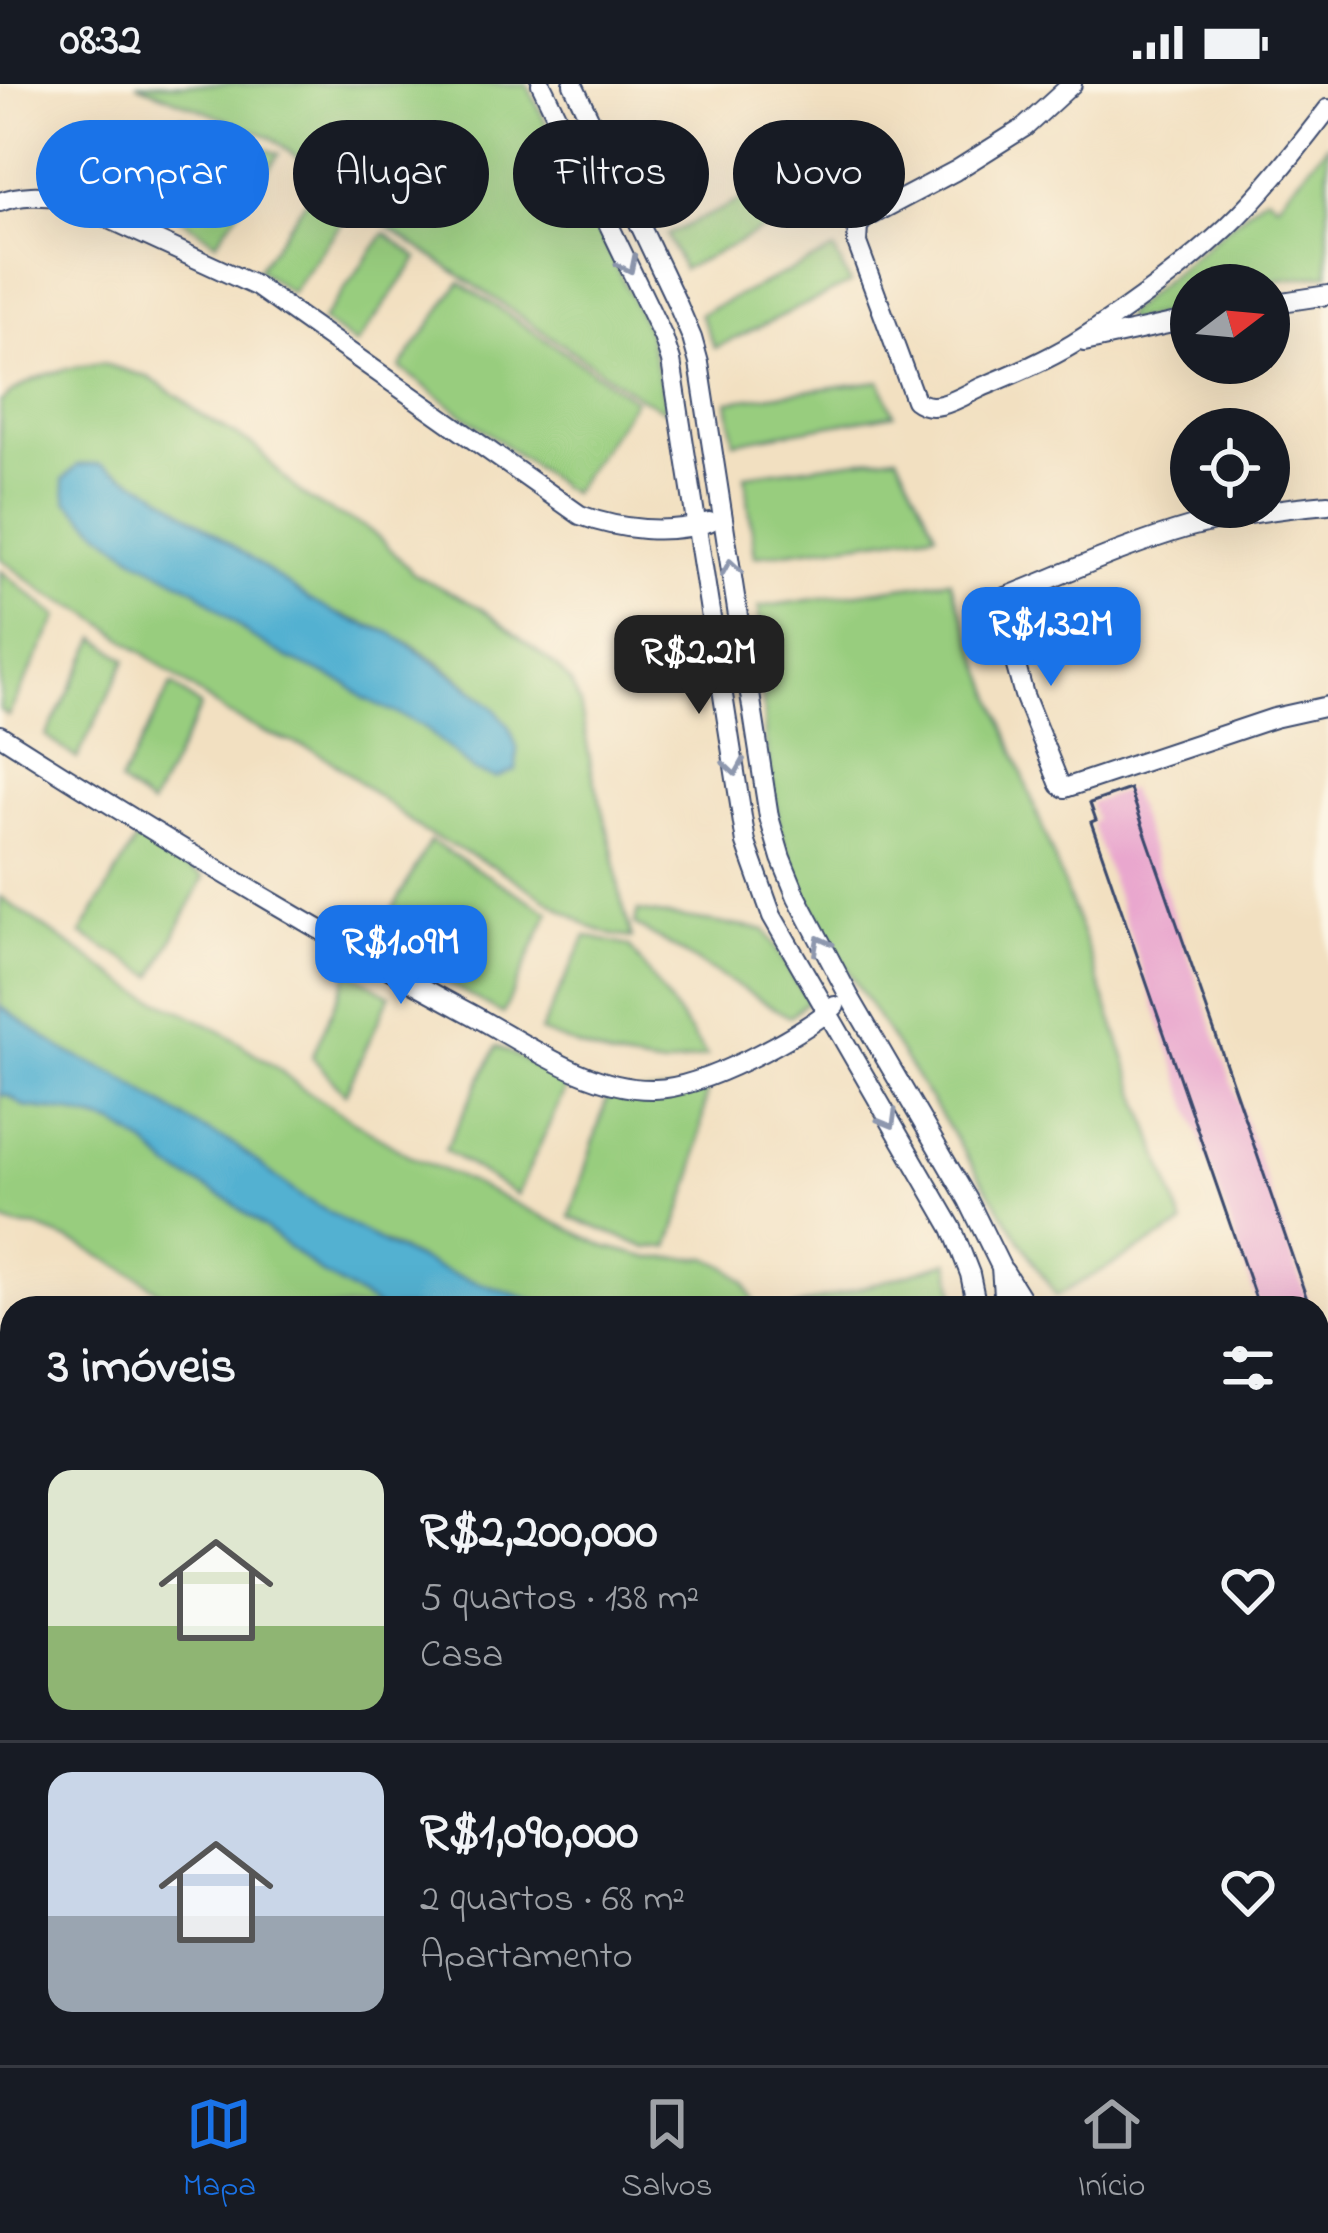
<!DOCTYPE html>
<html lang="pt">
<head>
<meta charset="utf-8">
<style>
	:root { --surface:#171b24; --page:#242831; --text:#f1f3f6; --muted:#9ea1a6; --line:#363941; --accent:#1a73e8 }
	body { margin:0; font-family:"Indie Flower",sans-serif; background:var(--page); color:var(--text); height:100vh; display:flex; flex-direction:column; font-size:45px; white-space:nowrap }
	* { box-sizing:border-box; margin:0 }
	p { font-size:39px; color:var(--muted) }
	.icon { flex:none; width:66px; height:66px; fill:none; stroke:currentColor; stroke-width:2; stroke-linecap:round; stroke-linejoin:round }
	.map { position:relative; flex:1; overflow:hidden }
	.details { position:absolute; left:0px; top:1212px; width:1329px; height:771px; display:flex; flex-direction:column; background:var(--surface); border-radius:36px 36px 0 0; box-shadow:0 12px 48px #0002 }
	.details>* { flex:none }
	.top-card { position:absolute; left:36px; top:36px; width:1257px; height:108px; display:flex; gap:24px }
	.needle { width:78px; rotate:74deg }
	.tools { position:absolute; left:1170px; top:180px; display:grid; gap:24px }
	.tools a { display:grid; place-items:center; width:120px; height:120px; border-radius:50%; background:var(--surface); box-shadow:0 12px 48px #0002; font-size:60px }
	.price { position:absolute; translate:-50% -102px; padding:0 27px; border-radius:24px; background:var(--accent); color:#fff; font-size:39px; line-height:78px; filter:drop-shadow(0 3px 6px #0008) }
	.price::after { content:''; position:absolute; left:50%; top:72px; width:36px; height:27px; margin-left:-18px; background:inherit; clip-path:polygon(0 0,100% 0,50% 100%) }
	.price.selected { background:#222; color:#fff }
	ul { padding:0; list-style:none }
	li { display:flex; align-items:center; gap:36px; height:300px; padding:0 48px }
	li+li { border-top:3px solid var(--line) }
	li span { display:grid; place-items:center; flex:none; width:336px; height:240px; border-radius:24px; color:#555 }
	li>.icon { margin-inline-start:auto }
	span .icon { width:144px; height:144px; fill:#fffc; stroke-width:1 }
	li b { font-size:51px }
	h2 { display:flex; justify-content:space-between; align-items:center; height:144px; padding:0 48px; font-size:51px }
	.chip { padding:0 42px; border-radius:54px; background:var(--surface); box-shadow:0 12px 48px #0002; font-size:42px; line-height:108px }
	.chip.selected { background:var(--accent); color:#fff }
	.status { display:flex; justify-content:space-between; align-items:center; height:84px; padding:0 60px; background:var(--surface); direction:ltr }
	.status svg { height:33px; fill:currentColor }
	.tab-bar { display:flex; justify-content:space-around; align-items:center; height:168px; border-top:3px solid var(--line); background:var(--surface); font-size:33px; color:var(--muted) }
	.tab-bar a { display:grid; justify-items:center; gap:6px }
	.tab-bar .selected { color:var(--accent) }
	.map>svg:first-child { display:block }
	.green { fill:#98cd7e; stroke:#5a7e6e; stroke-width:3; fill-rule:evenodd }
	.water { fill:#53b1d1; stroke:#377098; stroke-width:3 }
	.building { fill:#e9a7ce }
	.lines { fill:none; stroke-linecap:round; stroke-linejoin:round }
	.minor-casing { stroke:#3b4a6d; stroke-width:22 }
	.minor { stroke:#fff; stroke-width:18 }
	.oneway { stroke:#8d97ae }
</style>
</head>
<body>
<div class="status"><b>08:32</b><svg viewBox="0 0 49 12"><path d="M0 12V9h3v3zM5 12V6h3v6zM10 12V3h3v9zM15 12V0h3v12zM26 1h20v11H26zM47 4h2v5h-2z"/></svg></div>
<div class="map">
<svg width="1328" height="1981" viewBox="0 0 1328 1981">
	<rect width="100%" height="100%" fill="#fcf5e5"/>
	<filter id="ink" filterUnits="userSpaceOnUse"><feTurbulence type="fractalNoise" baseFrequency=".00833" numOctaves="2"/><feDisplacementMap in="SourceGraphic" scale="24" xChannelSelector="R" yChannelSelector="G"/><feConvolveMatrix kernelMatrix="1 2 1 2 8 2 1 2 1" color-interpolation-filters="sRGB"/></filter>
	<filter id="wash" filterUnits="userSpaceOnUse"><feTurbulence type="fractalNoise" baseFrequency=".004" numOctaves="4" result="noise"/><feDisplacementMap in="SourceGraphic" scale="48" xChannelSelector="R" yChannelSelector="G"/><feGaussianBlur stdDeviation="2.7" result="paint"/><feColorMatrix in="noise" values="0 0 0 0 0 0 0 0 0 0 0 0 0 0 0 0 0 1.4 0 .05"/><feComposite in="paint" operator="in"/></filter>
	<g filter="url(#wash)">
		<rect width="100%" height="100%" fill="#f2e0c1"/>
		<path class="green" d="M 136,0 L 527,0 L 648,247 L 667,327 L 638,312 L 368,129 L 271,53 Z
			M 182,33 L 279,70 L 216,158 L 152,115 Z
			M 1328,60 L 1328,190 L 1257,199 L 1256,201 L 1191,201 L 1191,224 L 1127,237 L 1124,231 L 1266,111 L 1277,120 Z
			M 802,87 L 817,120 L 683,185 L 667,151 Z
			M 320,97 L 354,122 L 291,209 L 258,185 Z
			M 385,149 L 418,174 L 356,261 L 322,237 Z
			M 834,166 L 850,199 L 715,264 L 700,230 Z
			M 460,198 L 635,316 L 571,410 L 400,284 Z
			M 103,280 L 148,293 L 182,315 L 197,328 L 256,363 L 286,396 L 303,411 L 324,424 L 365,443 L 382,456 L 414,490 L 481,524 L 556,582 L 571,599 L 580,620 L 592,687 L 613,765 L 620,811 L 632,854 L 612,851 L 590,843 L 495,783 L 424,748 L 332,677 L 311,665 L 268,650 L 226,629 L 90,530 L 49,511 L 0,474 L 0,318 C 30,291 64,283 103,280 ZM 117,387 C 185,423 244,474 309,516 C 335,533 366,537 394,551 C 431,569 483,610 509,642 L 457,672 L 424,642 L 364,614 L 347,600 L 287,574 L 250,552 L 198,507 L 136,474 L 100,447 L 67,417 Z
			M 880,297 L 894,330 L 734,358 L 728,317 Z
			M 897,371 L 936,448 L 755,472 L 745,391 Z
			M 0,486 L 58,533 L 8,632 L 0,626 Z
			M 950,496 L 1084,855 L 1183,1141 L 1056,1212 L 850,890 L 806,813 L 780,746 L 765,656 L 759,523 Z
			M 97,554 L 126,576 L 77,675 L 46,652 Z
			M 172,600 L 201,623 L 151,722 L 120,699 Z
			M 137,754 L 204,793 L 154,892 L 81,850 Z
			M 430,757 L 549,828 L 503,930 L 375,858 Z
			M 0,813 L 140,909 L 182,927 L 224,949 L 281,987 L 301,1004 L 411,1073 L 455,1091 L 607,1163 L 651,1174 L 708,1174 L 729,1184 L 745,1199 L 758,1224 L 566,1224 L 541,1219 L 449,1189 L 366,1150 L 300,1112 L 235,1061 L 195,1041 L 119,992 L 63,966 L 0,922 Z
			M 638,827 L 765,846 L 808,917 L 789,933 L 634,840 Z
			M 586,852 L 629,862 L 707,972 L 663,983 L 611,974 L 540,948 Z
			M 349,887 L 390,911 L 345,1010 L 312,973 Z
			M 497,962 L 568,999 L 517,1111 L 445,1066 Z
			M 707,1006 L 693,1093 L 669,1163 L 648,1164 L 570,1133 L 608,1011 Z
			M 0,1010 L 10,1012 L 25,1023 L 69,1028 L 116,1041 L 148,1062 L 171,1085 L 229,1116 L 323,1190 L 380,1224 L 180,1224 L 139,1193 L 81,1161 L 38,1144 L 16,1142 L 0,1136 Z
			M 949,1178 L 958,1224 L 792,1224 Z
			M 0,1458 L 12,1468 L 12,1626 L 0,1617 Z
			M 1317,1591 L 1328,1623 L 1328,1720 L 1317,1735 Z
			M 1328,1726 L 1328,1967 L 1317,1944 L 1317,1743 Z
			M 77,1971 L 185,1971 L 181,1981 L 73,1981 Z
			M 204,1971 L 333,1971 L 330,1981 L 202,1981 Z
			M 400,1971 L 540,1971 L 558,1976 L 556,1981 L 398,1981 Z
			M 567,1971 L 681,1971 L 679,1981 L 563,1981 Z
			M 1182,1971 L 1317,1971 L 1322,1981 L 1187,1981 Z"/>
		<path class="water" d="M 101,380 L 157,408 L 309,516 L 349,536 L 391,549 L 461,597 L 495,625 L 509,642 L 517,664 L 516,686 L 496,694 L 474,687 L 423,642 L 364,614 L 347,600 L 287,574 L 250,552 L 198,507 L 136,474 L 100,447 L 67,417 L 63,396 L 78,381 Z
			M 0,922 L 63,966 L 119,992 L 195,1041 L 235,1061 L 300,1112 L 386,1161 L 449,1189 L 541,1219 L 566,1224 L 380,1224 L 323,1190 L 229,1116 L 171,1085 L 148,1062 L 116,1041 L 69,1028 L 25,1023 L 10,1012 L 0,1010 Z
			M 0,1617 L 12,1626 L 12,1971 L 77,1971 L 73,1981 L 0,1981 Z
			M 681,1971 L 1182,1971 L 1187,1981 L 679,1981 Z"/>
		<g id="blocks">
			<path class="building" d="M 1130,705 L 1229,989 L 1310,1224 L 1259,1224 L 1118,816 L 1091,738 L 1096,736 L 1090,719 Z"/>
		</g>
	</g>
	<g filter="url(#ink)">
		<use href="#blocks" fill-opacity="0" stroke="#3b4a6d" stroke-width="3"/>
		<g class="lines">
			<g class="minor-casing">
				<path id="minor" d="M 541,0 L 663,253 L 671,277 L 746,759 L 772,832 L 952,1144 L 970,1190 L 977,1224
					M 573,0 L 677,219 L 692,254 L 699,279 L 769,733 L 781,774 L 797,813 L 849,912 L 968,1116 L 1001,1183 L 1004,1224
					M 1072,0 L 1025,43 L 955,87 L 864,135 L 858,142 L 857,159 L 915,316 C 935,332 962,312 982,303 C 1013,290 1045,277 1073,260 C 1127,226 1180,187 1227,143 C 1264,108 1297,65 1328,25
					M 0,118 C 21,110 41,111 64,114 L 256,202 L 580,431 C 620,446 668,451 709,438
					M 1269,220 L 1328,211
					M 1084,258 L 1191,235
					M 1328,420 C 1282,424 1234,431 1190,443 C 1127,461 1066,489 1006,513 L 1000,525 L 1024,611 L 1060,701 L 1065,704 L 1274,634 L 1328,622
					M 0,651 C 154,749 310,844 471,930 C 526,960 590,1007 655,1005 C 704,1004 797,953 835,922
					M 1004,1187 L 1027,1224
					M 0,1287 L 12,1293
					M 1317,1578 L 1328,1601
					M 348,1981 L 351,1971
					M 376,1981 L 379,1971"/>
			</g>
			<use href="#minor" class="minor"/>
		</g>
		<defs><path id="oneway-chevron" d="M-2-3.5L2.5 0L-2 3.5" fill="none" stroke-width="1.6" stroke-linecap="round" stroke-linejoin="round" transform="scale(3)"/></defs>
		<g class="oneway">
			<use href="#oneway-chevron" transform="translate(628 181) rotate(64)"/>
			<use href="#oneway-chevron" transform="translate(731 484) rotate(-99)"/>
			<use href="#oneway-chevron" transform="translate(734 683) rotate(81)"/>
			<use href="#oneway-chevron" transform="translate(821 860) rotate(-118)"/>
			<use href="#oneway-chevron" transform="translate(889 1036) rotate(60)"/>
		</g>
	</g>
</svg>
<div class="tools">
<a><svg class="needle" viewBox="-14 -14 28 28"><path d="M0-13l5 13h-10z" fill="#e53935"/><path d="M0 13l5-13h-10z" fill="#9ea1a6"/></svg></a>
<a><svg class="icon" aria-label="locate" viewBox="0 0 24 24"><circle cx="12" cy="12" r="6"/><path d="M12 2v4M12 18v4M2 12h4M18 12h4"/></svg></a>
</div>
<b class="price" style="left:1051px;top:605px">R$1.32M</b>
<b class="price selected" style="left:699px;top:633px">R$2.2M</b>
<b class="price" style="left:401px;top:923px">R$1.09M</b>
<div class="top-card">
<a class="chip selected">Comprar</a>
<a class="chip">Alugar</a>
<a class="chip">Filtros</a>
<a class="chip">Novo</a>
</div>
<section class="details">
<h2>3 imóveis<svg class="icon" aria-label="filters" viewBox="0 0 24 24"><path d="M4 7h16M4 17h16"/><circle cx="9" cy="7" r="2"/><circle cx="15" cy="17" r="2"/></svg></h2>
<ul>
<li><span style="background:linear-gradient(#dfe7d0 65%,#8fb573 0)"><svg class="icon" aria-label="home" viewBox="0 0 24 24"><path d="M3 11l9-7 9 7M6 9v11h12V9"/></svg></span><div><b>R$2,200,000</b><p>5 quartos · 138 m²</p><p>Casa</p></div><svg class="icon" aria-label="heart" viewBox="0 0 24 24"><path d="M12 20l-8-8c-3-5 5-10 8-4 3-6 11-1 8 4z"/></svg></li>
<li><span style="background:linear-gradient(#c9d6e8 60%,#9aa5b1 0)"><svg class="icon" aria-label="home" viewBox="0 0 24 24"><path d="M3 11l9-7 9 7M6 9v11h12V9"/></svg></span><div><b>R$1,090,000</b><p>2 quartos · 68 m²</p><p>Apartamento</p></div><svg class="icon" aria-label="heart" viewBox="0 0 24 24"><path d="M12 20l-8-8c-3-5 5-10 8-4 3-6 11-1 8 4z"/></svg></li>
</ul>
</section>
</div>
<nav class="tab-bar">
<a class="selected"><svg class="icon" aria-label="map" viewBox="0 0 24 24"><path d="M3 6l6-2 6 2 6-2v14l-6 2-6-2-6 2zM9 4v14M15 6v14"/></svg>Mapa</a>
<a><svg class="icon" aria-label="saved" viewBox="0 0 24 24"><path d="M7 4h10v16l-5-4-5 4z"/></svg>Salvos</a>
<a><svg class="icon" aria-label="home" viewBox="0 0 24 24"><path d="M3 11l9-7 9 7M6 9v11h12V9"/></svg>Início</a>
</nav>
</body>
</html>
